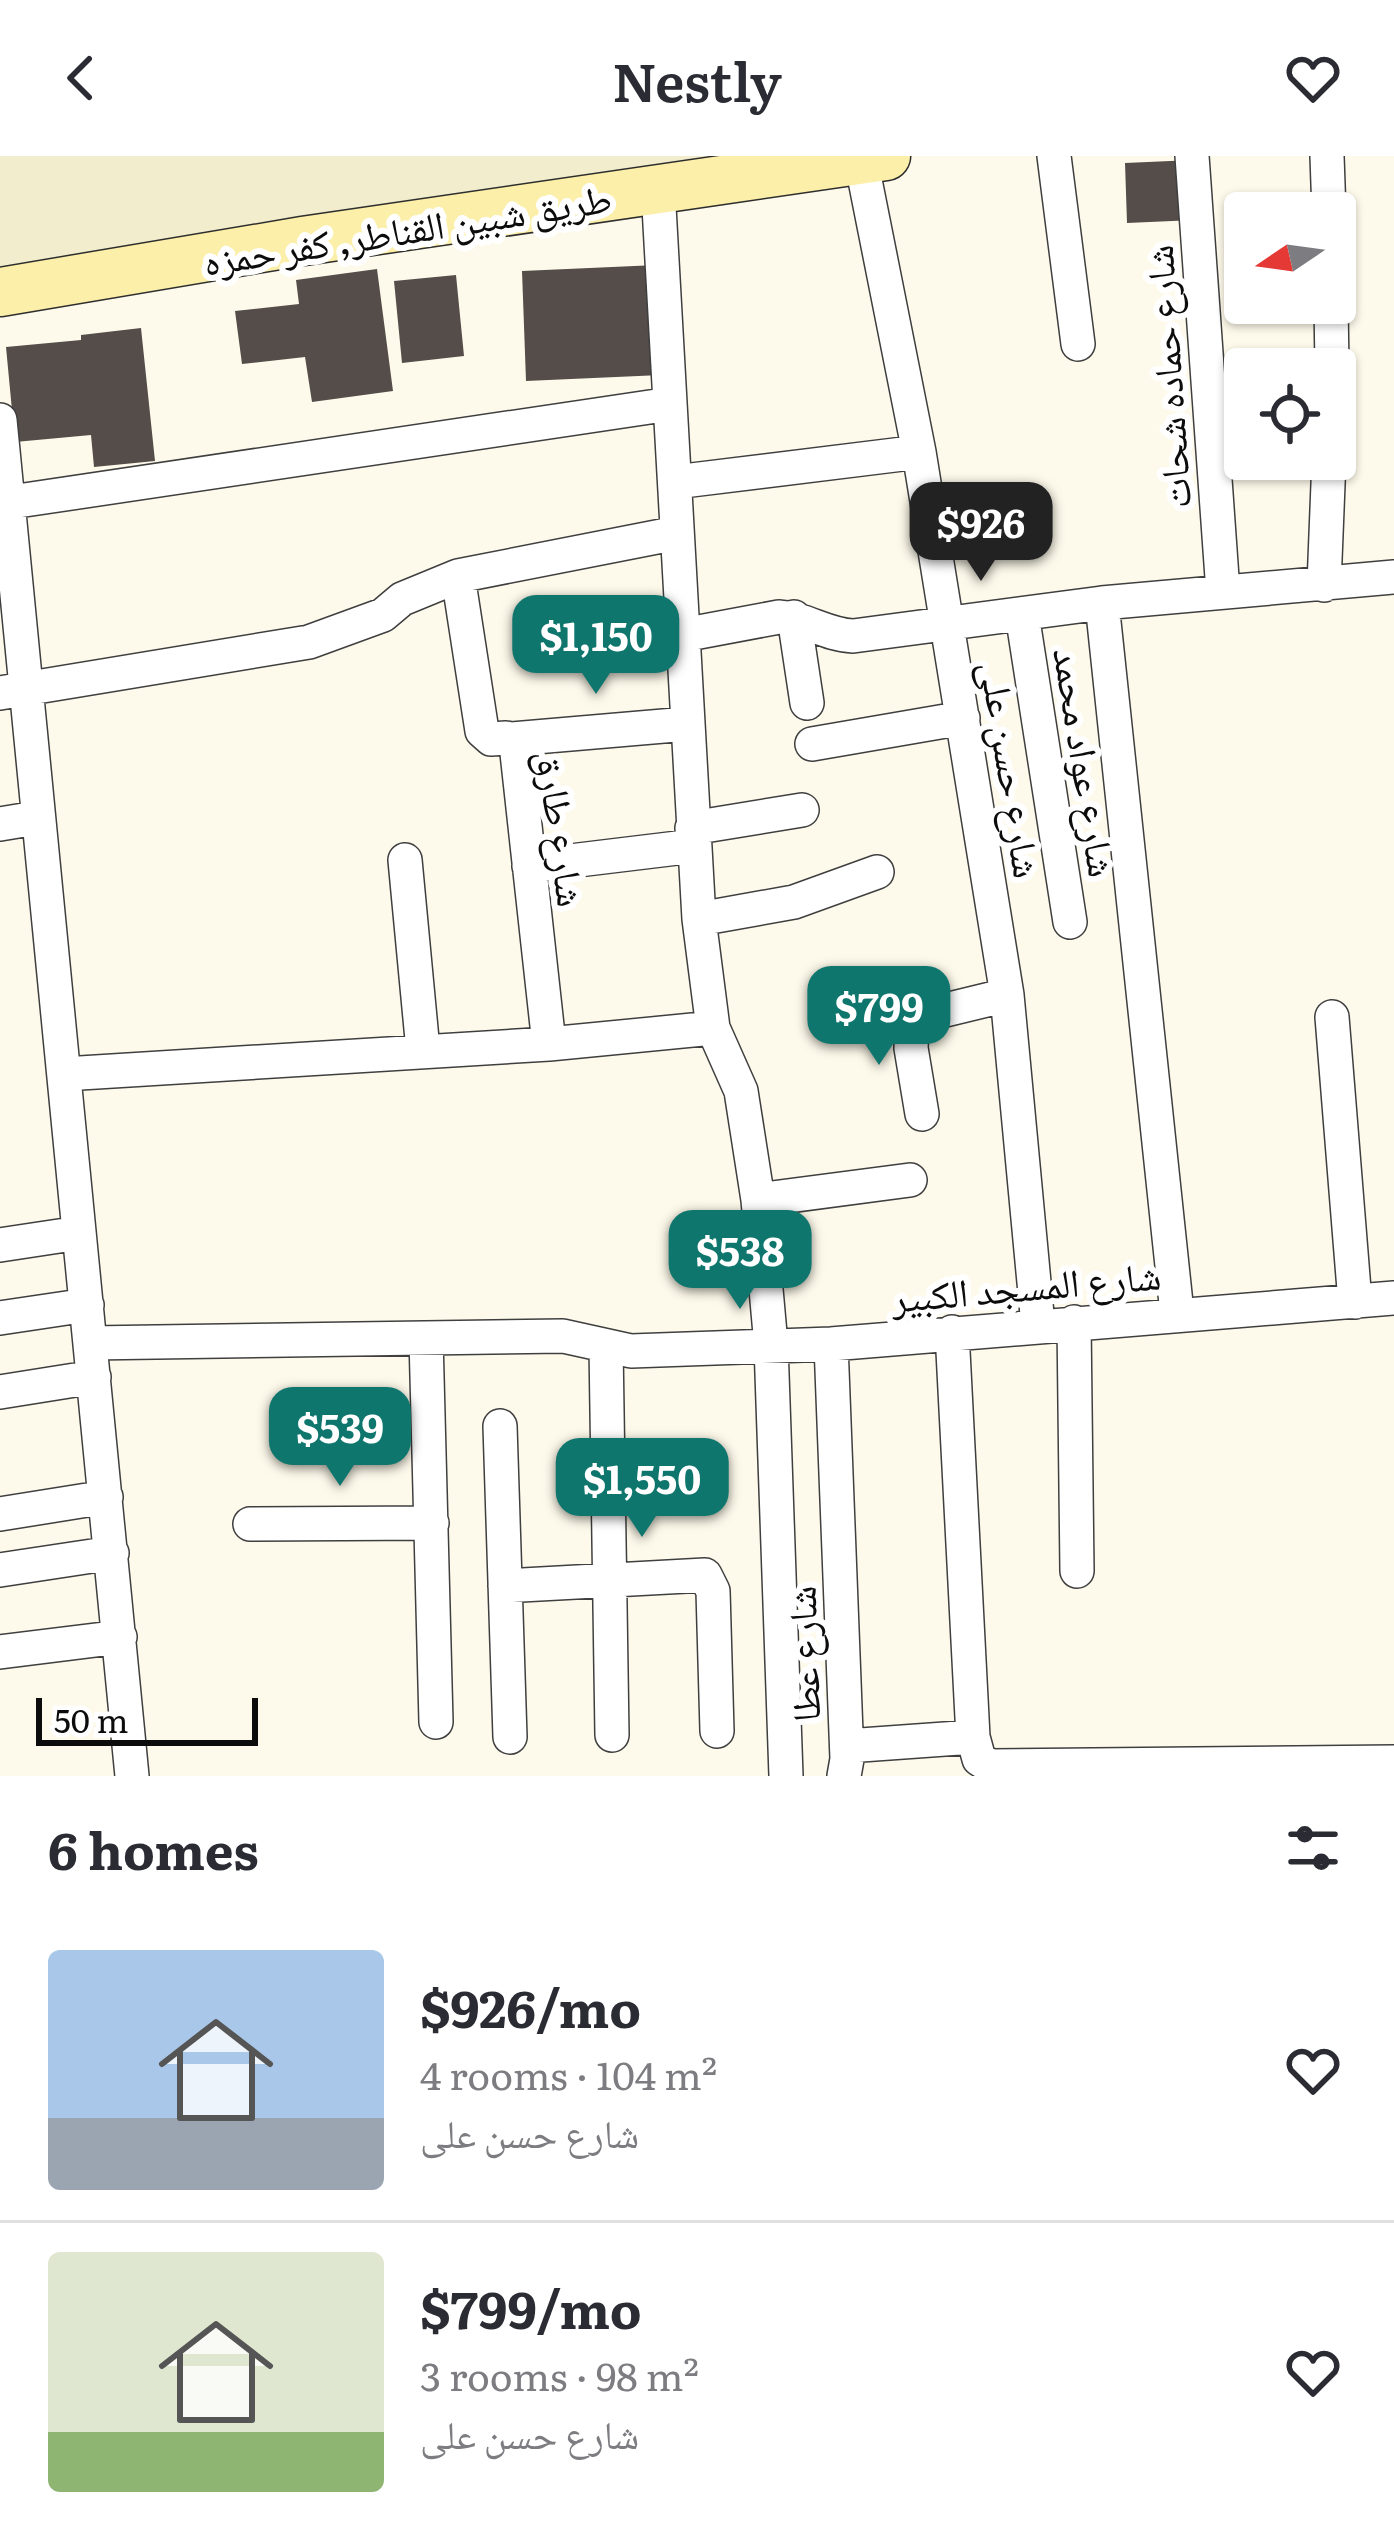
<!DOCTYPE html>
<html lang="en">
<head>
<meta charset="utf-8">
<style>
	:root { --surface:#fff; --page:#f7f7f7; --text:#2b2b33; --muted:#7c7c81; --line:#e1e1e2; --accent:#0f766e }
	body { margin:0; font-family:Literata,"Noto Naskh Arabic",serif; background:var(--page); color:var(--text); height:100vh; display:flex; flex-direction:column; font-size:45px; white-space:nowrap }
	* { box-sizing:border-box; margin:0 }
	p { font-size:39px; color:var(--muted) }
	.icon { flex:none; width:66px; height:66px; fill:none; stroke:currentColor; stroke-width:2; stroke-linecap:round; stroke-linejoin:round }
	.map { position:relative; height:1620px; overflow:hidden }
	.side { display:flex; flex-direction:column; background:var(--surface); flex:1 }
	.side>* { flex:none }
	.needle { width:78px; rotate:257deg }
	.buttons { position:absolute; left:1224px; top:36px; display:grid; gap:24px }
	.buttons a { display:grid; place-items:center; width:132px; height:132px; border-radius:12px; background:var(--surface); box-shadow:0 3px 9px #0004; font-size:60px }
	.scale { position:absolute; left:36px; bottom:30px; width:222px; box-sizing:border-box; padding-left:12px; border:6px solid #0c0c0c; border-top:0; font-size:33px; line-height:42px; white-space:nowrap; color:#0c0c0c; -webkit-text-stroke:9px #fff; paint-order:stroke }
	.price { position:absolute; translate:-50% -102px; padding:0 27px; border-radius:24px; background:var(--accent); color:#fff; font-size:39px; line-height:78px; filter:drop-shadow(0 3px 6px #0008) }
	.price::after { content:''; position:absolute; left:50%; top:72px; width:36px; height:27px; margin-left:-18px; background:inherit; clip-path:polygon(0 0,100% 0,50% 100%) }
	.price.on { background:#222; color:#fff }
	ul { padding:0; list-style:none }
	li { display:flex; align-items:center; gap:36px; height:300px; padding:0 48px }
	li+li { border-top:3px solid var(--line) }
	li span { display:grid; place-items:center; flex:none; width:336px; height:240px; border-radius:12px; color:#555 }
	li>.icon { margin-inline-start:auto }
	span .icon { width:144px; height:144px; fill:#fffc; stroke-width:1 }
	li b { font-size:51px }
	h2 { display:flex; justify-content:space-between; align-items:center; height:144px; padding:0 48px; font-size:51px }
	header { display:flex; justify-content:space-between; align-items:center; height:156px; padding:0 48px; background:var(--surface); font-size:54px; font-weight:600 }
	.map>svg:first-child { display:block }
	.farmland { fill:#f2eecd }
	.building { fill:#544d49 }
	.lines { fill:none; stroke-linecap:round; stroke-linejoin:round }
	.minor-casing { stroke:#3f3f3f; stroke-width:36 }
	.secondary-casing { stroke:#2e2e2e; stroke-width:51 }
	.minor { stroke:#fff; stroke-width:33 }
	.secondary { stroke:#fbefaa; stroke-width:48 }
	.labels { text-anchor:middle; dominant-baseline:central; stroke-width:12; stroke-linejoin:round; paint-order:stroke }
	.street-label { font-size:39px; fill:#0c0c0c; stroke:#fff }
</style>
</head>
<body>
<header><svg class="icon" aria-label="back" viewBox="0 0 24 24"><path d="M15 5l-7 7 7 7"/></svg>Nestly<svg class="icon" aria-label="heart" viewBox="0 0 24 24"><path d="M12 20l-8-8c-3-5 5-10 8-4 3-6 11-1 8 4z"/></svg></header>
<div class="map">
<svg width="1394" height="1620" viewBox="0 0 1394 1620">
	<rect width="100%" height="100%" fill="#fefaeb"/>
	<path class="farmland" d="M 0,0 L 805,0 L 0,136 Z"/>
	<path class="building" d="M 1193,4 L 1195,64 L 1127,67 L 1125,7 Z
		M 657,109 L 661,219 L 526,225 L 522,115 Z
		M 377,113 L 393,235 L 312,246 L 305,201 L 242,208 L 235,155 L 299,148 L 296,124 Z
		M 456,119 L 464,200 L 402,207 L 394,125 Z
		M 141,172 L 155,305 L 94,311 L 91,279 L 15,286 L 6,191 L 81,184 L 81,179 Z"/>
	<g class="lines">
		<g class="minor-casing">
			<path id="minor" d="M 1054,0 L 1078,188
				M 1192,0 L 1223,436
				M 1327,0 L 1329,57
				M 861,4 L 919,296 L 1007,839 L 1038,1169
				M 658,33 L 699,763 L 713,872 L 741,935 L 758,1044 L 771,1189 L 786,1620
				M 1331,147 L 1332,213
				M 0,264 L 132,1620
				M 675,326 L 919,296
				M 11,346 L 670,248
				M 458,420 L 482,575 L 491,583 L 506,582 L 516,588 L 549,888
				M 1324,429 L 1329,303
				M 1102,447 L 1177,1157
				M 1022,458 L 1070,766
				M 794,461 L 807,547
				M 683,479 L 779,461 C 805,462 826,479 853,480 L 1102,447 L 1394,421
				M 0,537 L 309,486 L 383,459 L 402,443 L 458,420 L 677,377
				M 512,583 L 687,568
				M 812,588 L 963,562
				M 0,668 L 36,662
				M 692,672 L 802,654
				M 405,704 L 423,894
				M 529,710 L 694,690
				M 699,763 L 794,746 L 877,716
				M 1332,861 L 1355,1146
				M 64,918 L 549,888 L 713,872
				M 922,958 L 911,892 L 912,868 L 933,857 L 1007,839
				M 758,1044 L 910,1024
				M 0,1089 L 79,1077
				M 0,1162 L 87,1149
				M 1074,1166 L 1077,1415
				M 952,1176 L 973,1581 L 979,1603 L 990,1610 L 1394,1606
				M 426,1182 L 436,1566
				M 90,1187 L 563,1180 L 631,1195 L 831,1188 L 1394,1142
				M 831,1188 L 847,1603 L 844,1620
				M 606,1190 L 612,1579
				M 0,1236 L 94,1221
				M 500,1270 L 510,1581
				M 0,1358 L 106,1341
				M 250,1368 L 432,1367
				M 0,1414 L 112,1397
				M 505,1430 L 705,1419 L 713,1435 L 717,1575
				M 0,1496 L 120,1481
				M 847,1590 L 973,1581"/>
		</g>
		<g class="secondary-casing">
			<path id="secondary" d="M 0,136 L 303,85 L 886,0"/>
		</g>
		<use href="#minor" class="minor"/>
		<use href="#secondary" class="secondary"/>
	</g>
	<g class="labels">
		<g class="street-label">
			<text transform="translate(407 71) rotate(-9)">طريق شبين القناطر, كفر حمزه</text>
			<text transform="translate(1165 221) rotate(-94)">شارع حماده شحات</text>
			<text transform="translate(1088 606) rotate(81)">شارع عواد محمد</text>
			<text transform="translate(1014 613) rotate(81)">شارع حسن على</text>
			<text transform="translate(564 672) rotate(82)">شارع طارق</text>
			<text transform="translate(1026 1128) rotate(-5)">شارع المسجد الكبير</text>
			<text transform="translate(801 1498) rotate(-92)">شارع عطا</text>
		</g>
	</g>
</svg>
<div class="buttons">
<a><svg class="needle" viewBox="-14 -14 28 28"><path d="M0-13l5 13h-10z" fill="#e53935"/><path d="M0 13l5-13h-10z" fill="#7c7c81"/></svg></a>
<a><svg class="icon" aria-label="locate" viewBox="0 0 24 24"><circle cx="12" cy="12" r="6"/><path d="M12 2v4M12 18v4M2 12h4M18 12h4"/></svg></a>
</div>
<div class="scale">50 m</div>
<b class="price on" style="left:981px;top:428px">$926</b>
<b class="price" style="left:596px;top:541px">$1,150</b>
<b class="price" style="left:879px;top:912px">$799</b>
<b class="price" style="left:740px;top:1156px">$538</b>
<b class="price" style="left:340px;top:1333px">$539</b>
<b class="price" style="left:642px;top:1384px">$1,550</b>
</div>
<section class="side">
<h2>6 homes<svg class="icon" aria-label="filters" viewBox="0 0 24 24"><path d="M4 7h16M4 17h16"/><circle cx="9" cy="7" r="2"/><circle cx="15" cy="17" r="2"/></svg></h2>
<ul>
<li><span style="background:linear-gradient(#a9c7e8 70%,#9aa5b1 0)"><svg class="icon" aria-label="home" viewBox="0 0 24 24"><path d="M3 11l9-7 9 7M6 9v11h12V9"/></svg></span><div><b>$926/mo</b><p>4 rooms · 104 m²</p><p>شارع حسن على</p></div><svg class="icon" aria-label="heart" viewBox="0 0 24 24"><path d="M12 20l-8-8c-3-5 5-10 8-4 3-6 11-1 8 4z"/></svg></li>
<li><span style="background:linear-gradient(#dfe7d0 75%,#8fb573 0)"><svg class="icon" aria-label="home" viewBox="0 0 24 24"><path d="M3 11l9-7 9 7M6 9v11h12V9"/></svg></span><div><b>$799/mo</b><p>3 rooms · 98 m²</p><p>شارع حسن على</p></div><svg class="icon" aria-label="heart" viewBox="0 0 24 24"><path d="M12 20l-8-8c-3-5 5-10 8-4 3-6 11-1 8 4z"/></svg></li>
</ul>
</section>
</body>
</html>
